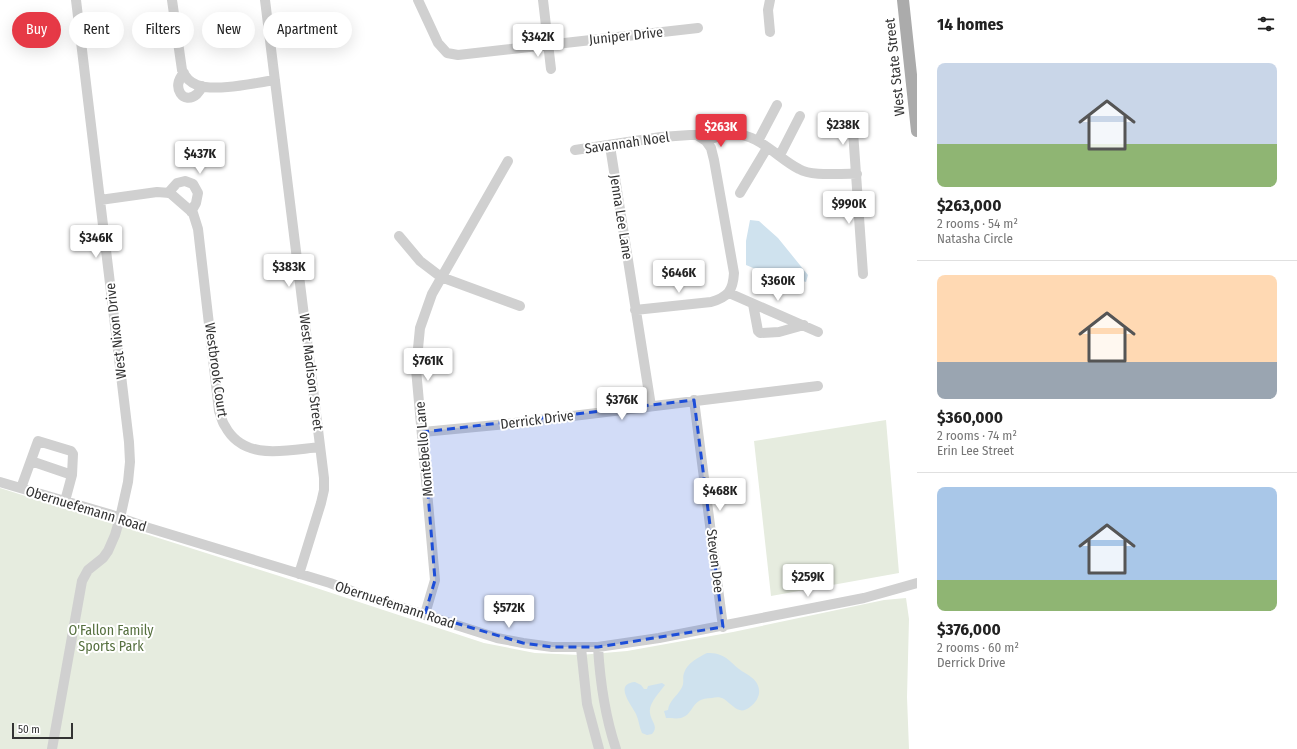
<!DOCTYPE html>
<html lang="en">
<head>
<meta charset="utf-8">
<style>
	:root { --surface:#fff; --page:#f6f6f6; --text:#222; --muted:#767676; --line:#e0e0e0; --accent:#e63946 }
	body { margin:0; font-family:"Fira Sans Condensed",sans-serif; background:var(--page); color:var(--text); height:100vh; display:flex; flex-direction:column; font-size:15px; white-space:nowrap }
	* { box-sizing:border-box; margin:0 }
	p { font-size:13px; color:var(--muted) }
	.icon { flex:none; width:22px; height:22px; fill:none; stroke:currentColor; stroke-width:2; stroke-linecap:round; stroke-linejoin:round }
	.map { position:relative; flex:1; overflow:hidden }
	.details { display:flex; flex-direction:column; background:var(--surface); width:380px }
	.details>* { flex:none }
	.banner { position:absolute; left:12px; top:12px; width:380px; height:36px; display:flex; gap:8px }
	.scale { position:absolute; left:12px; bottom:10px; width:61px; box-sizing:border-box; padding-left:4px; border:2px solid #333; border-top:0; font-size:11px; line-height:14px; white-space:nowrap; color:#333; -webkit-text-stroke:3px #fff; paint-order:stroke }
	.price { position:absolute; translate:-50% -34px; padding:0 9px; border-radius:4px; background:#fff; color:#222; font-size:13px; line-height:26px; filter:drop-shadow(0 1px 2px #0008) }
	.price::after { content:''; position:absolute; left:50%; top:24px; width:12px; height:9px; margin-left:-6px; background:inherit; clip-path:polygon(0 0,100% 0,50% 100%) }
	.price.current { background:var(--accent); color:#fff }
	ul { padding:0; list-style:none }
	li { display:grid; align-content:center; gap:8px; height:212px; padding:0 20px }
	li+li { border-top:1px solid var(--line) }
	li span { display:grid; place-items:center; height:124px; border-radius:8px; color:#555 }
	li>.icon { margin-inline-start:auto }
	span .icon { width:72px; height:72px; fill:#fffc; stroke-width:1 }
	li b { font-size:17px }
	h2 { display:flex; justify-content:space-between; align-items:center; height:48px; padding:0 20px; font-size:17px }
	.chip { padding:0 14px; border-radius:18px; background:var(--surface); box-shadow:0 4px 16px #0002; font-size:14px; line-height:36px }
	.chip.current { background:var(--accent); color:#fff }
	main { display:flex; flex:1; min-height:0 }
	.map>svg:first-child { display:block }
	.green { fill:#e6ecdf }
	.water { fill:#cfe2ee }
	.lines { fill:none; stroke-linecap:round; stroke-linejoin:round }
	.minor { stroke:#d0d0d0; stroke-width:10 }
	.major { stroke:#ababab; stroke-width:12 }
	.marked { fill:#1d4ed8; fill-opacity:0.2; stroke:#1d4ed8; stroke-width:3; stroke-dasharray:8 5; stroke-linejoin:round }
	.labels { text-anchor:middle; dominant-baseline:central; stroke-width:4; stroke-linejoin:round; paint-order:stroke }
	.street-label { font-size:14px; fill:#333; stroke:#fff }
	.park-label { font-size:14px; fill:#56703f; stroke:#fff }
</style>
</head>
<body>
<main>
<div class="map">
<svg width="917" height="749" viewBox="0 0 917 749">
	<rect width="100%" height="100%" fill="#fff"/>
	<path class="green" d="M 886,420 L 899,573 L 771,596 L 754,441 Z
		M 0,488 L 295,581 L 484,643 L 535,653 L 580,655 L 627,651 L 733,632 L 884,600 L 906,598 L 909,619 L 907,697 L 909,749 L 0,749 Z"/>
	<path class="water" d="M 750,220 L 759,221 L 778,238 L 808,275 L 806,282 C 798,279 791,279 783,278 C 770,275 758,270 746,265 L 746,241 Z
		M 707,653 C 724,653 727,659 739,669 C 742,672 748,674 751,677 C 763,686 761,699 750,707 C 739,716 733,705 724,699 C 721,697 716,697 712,698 C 690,698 695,714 681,718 C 677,719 670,718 666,718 L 664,711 L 668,710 C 669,701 677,696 681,689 C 685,683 682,679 684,673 C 687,663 699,657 707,653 Z
		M 635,682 L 641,685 L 644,689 L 647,689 L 648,686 L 662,683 L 665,685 C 660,692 648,704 650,713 C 651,722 659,726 652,734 L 647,735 L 642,733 C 639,727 639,720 636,714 C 632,705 613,684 635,682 Z"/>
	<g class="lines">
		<path class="minor" d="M 172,0 L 182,70 C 185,77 189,82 197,85 C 215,92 255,83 275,80
			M 265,0 L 324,478 L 324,490 L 321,503 L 299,574
			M 418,0 L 438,43 L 447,53 L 458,55 L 698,28
			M 543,0 L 551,69
			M 770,32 L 768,10 L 770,0
			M 184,73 C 170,87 184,106 197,94 C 199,92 201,89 202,86
			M 852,117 L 863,274
			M 758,141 L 777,105
			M 610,146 L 651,406
			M 575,150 L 661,137 L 690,135 L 697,135 L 706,141 C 714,138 722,134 730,134 C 758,132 777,158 799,169 C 813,177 841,173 857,174
			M 780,155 L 800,116
			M 168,193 L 177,183 L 185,181 L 193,184 L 198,193 L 196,203 L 191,212
			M 740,193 L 767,148
			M 100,200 L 157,192 L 170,193 L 193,213 L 198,229 L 219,411 C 221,416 222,422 225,426 C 244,462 287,450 320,447
			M 399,236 L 420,261 L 441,277 L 520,306
			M 729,293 L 818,332
			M 753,304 L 758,331 L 760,333 L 779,332 L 804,325
			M 635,310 L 711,302 C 728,297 733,291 734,273 L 714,160 L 711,148 L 706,141
			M 694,400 L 723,627
			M 423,432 L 507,424 L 818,386
			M 31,461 L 72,475
			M 0,482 L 109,514 L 149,528 L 330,583 L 362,595 L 497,638 L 523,643 L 552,647 L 598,647 L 659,638 L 864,598 L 917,583
			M 21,488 L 38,441 L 71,451 L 73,454 L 72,475 L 65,501
			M 425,614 L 435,580 L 416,369 L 420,328 L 432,294 L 508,161
			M 598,647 C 600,681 605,716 616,749
			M 581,648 L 587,704 L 599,749
			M 52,749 L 82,581 L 88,570 L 103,558 L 108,551 L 115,535 L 120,518 L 128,482 L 130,462 L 129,442 L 76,0"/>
		<path class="major" d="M 903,0 L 917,131"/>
	</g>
	<path class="marked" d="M 694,400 L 723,627 L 598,647 L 552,647 L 523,643 L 425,614 L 435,580 L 423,432 Z"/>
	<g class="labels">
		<g class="street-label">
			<text transform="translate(626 36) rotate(-6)">Juniper Drive</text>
			<text transform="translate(895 67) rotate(-96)">West State Street</text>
			<text transform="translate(627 143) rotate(-8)">Savannah Noel</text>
			<text transform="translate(621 217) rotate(81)">Jenna Lee Lane</text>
			<text transform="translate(116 331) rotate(-97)">West Nixon Drive</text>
			<text transform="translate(216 370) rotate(82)">Westbrook Court</text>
			<text transform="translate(311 372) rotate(83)">West Madison Street</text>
			<text transform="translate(537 420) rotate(-7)">Derrick Drive</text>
			<text transform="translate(424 449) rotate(-95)">Montebello Lane</text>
			<text transform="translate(86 509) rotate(17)">Obernuefemann Road</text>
			<text transform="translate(715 561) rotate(83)">Steven Dee</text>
			<text transform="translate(395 605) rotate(18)">Obernuefemann Road</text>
		</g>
		<g class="park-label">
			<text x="111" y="630">O'Fallon Family<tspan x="111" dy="16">Sports Park</tspan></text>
		</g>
	</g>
</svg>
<div class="scale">50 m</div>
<b class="price" style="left:538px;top:58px">$342K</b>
<b class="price" style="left:843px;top:146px">$238K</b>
<b class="price current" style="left:721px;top:148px">$263K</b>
<b class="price" style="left:200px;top:175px">$437K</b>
<b class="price" style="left:849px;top:225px">$990K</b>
<b class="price" style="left:96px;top:259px">$346K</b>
<b class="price" style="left:289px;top:288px">$383K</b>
<b class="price" style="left:679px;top:294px">$646K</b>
<b class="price" style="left:778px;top:302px">$360K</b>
<b class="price" style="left:428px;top:382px">$761K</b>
<b class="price" style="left:622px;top:421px">$376K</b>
<b class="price" style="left:720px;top:512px">$468K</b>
<b class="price" style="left:808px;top:598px">$259K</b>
<b class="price" style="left:509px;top:629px">$572K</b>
<div class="banner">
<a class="chip current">Buy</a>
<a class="chip">Rent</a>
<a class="chip">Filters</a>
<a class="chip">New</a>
<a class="chip">Apartment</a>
</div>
</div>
<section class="details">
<h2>14 homes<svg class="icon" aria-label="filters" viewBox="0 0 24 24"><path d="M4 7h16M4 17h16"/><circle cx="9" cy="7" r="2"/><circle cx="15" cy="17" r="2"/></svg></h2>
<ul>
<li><span style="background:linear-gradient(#c9d6e8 65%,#8fb573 0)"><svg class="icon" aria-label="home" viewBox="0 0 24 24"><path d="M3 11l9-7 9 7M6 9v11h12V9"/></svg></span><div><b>$263,000</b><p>2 rooms · 54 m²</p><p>Natasha Circle</p></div></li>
<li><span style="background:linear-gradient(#ffd9b3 70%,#9aa5b1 0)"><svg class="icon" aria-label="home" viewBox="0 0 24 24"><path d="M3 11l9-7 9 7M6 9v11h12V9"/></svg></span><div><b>$360,000</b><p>2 rooms · 74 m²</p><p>Erin Lee Street</p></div></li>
<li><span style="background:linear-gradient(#a9c7e8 75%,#8fb573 0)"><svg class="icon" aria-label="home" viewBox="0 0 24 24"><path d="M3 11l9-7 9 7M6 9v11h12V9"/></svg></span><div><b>$376,000</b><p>2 rooms · 60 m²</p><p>Derrick Drive</p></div></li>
</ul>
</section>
</main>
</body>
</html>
